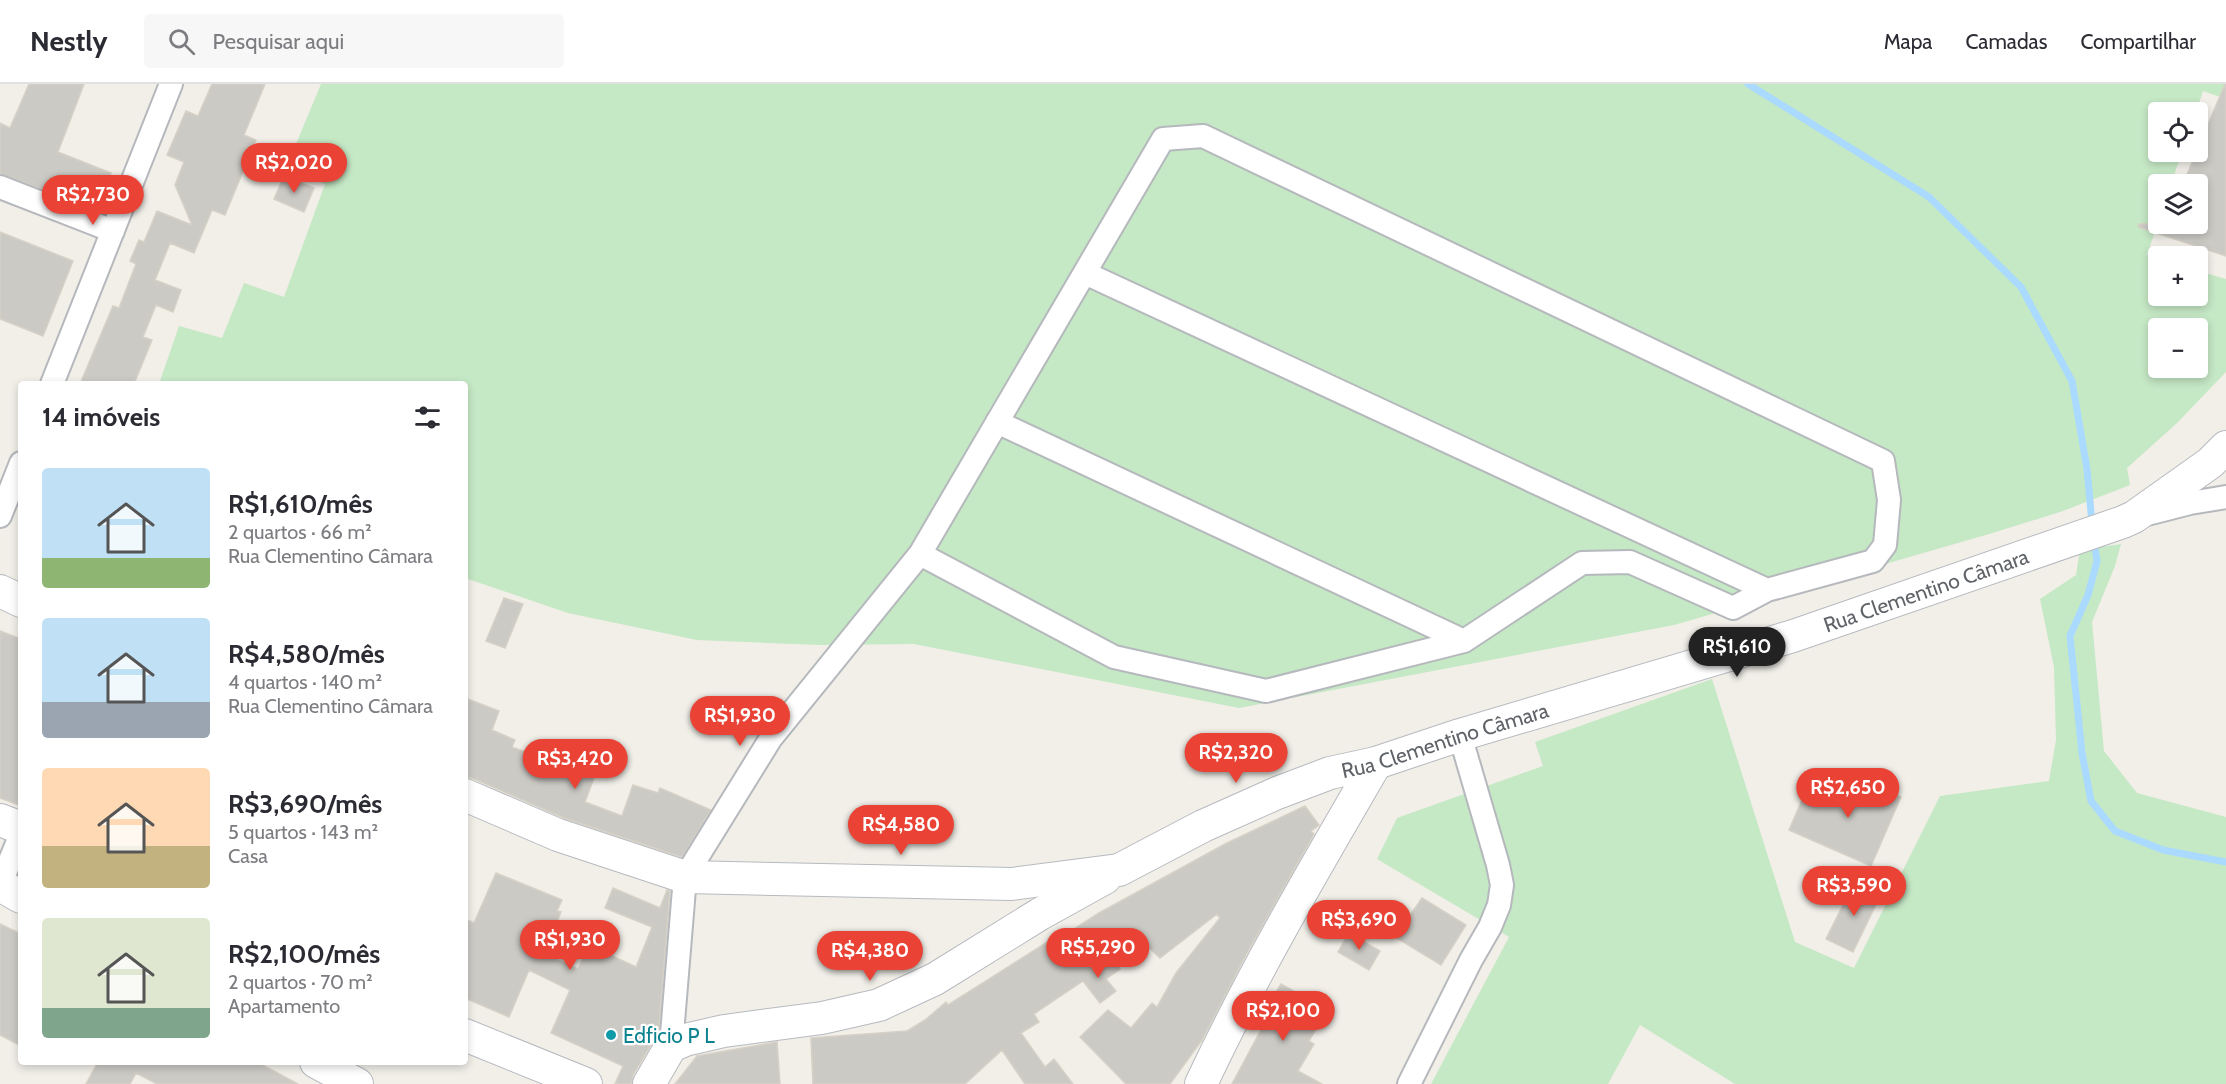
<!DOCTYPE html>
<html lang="pt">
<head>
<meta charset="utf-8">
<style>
	:root { --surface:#fff; --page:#f7f7f7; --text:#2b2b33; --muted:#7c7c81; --line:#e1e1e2; --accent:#ea4335 }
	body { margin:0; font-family:Cabin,sans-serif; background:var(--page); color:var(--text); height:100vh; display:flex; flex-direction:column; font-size:22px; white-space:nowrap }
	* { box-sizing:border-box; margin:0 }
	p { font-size:20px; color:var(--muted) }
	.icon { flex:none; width:33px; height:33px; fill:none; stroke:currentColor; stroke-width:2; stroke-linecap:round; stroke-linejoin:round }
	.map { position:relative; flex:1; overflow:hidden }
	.panel { position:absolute; left:18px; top:297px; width:450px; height:684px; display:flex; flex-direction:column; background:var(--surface); border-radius:6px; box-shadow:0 3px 9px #0003 }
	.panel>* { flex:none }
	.fabs { position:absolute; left:2148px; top:18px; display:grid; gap:12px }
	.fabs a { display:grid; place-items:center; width:60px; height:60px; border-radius:6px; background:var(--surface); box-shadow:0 3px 9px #0003; font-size:30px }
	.price { position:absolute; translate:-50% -51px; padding:0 14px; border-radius:21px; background:var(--accent); color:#fff; font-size:20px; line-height:39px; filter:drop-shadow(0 2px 3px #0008) }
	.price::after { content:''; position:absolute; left:50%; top:36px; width:18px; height:14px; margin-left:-9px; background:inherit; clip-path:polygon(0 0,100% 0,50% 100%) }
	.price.on { background:#222; color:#fff }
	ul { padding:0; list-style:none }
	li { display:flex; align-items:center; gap:18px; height:150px; padding:0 24px }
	li span { display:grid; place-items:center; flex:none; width:168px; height:120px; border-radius:6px; color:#555 }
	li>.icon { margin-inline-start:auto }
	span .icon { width:72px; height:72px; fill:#fffc; stroke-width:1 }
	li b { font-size:26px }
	h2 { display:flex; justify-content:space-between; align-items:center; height:72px; padding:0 24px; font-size:26px }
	header { display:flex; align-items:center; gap:36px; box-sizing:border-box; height:84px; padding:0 30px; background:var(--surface); border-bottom:2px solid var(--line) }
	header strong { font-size:28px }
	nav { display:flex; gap:33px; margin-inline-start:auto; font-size:21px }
	.search { width:420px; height:54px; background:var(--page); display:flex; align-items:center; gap:15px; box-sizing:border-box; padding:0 21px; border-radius:6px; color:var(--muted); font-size:22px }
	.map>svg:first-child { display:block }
	.green { fill:#c5e8c5; fill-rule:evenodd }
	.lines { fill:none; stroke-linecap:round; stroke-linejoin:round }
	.stream { stroke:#aadaff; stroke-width:7 }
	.building { fill:#cccac5; stroke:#d6d1c6; stroke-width:1.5 }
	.street-casing { stroke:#b5b8bc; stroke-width:26 }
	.secondary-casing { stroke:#b6babf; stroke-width:34 }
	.street { stroke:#fff; stroke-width:22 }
	.secondary { stroke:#fff; stroke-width:32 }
	.culture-dot { fill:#0f9aa8; stroke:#fff; stroke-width:2 }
	.labels { text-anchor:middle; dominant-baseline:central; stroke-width:4.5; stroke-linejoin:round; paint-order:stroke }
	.street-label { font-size:21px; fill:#5f6368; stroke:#fff }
	.culture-label { font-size:21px; fill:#0d838f; stroke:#fff; text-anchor:start }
</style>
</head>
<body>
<header>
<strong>Nestly</strong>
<div class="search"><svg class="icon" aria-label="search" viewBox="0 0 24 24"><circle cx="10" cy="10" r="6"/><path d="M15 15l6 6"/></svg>Pesquisar aqui</div>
<nav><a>Mapa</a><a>Camadas</a><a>Compartilhar</a></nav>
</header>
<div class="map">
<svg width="2226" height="1000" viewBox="0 0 2226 1000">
	<rect width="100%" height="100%" fill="#f1efe8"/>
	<path class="green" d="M 321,0 L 2226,0 L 2226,15 L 2203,7 L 2196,28 L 2158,28 L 2158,68 L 2182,68 L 2171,100 L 2158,100 L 2158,138 L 2147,171 L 2158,175 L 2158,212 L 2198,212 L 2198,187 L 2226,195 L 2226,288 L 2177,339 L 2127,384 L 2130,401 L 2063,427 L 1989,450 L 1674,541 L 1239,624 L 914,560 L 819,561 L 697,556 L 568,529 L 465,494 L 465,300 L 159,300 L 179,242 L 222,254 L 244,199 L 284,213 L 325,100 L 286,84 ZM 2158,244 L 2198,244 L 2198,284 L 2158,284 Z
		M 2121,460 L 2115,482 L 2092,538 L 2104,667 L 2137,709 L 2226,733 L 2226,1000 L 1735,1000 L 1640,941 L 1608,1000 L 1431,1000 L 1509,853 L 1377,775 L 1397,734 L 1543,682 L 1535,658 L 1712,595 L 1795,858 L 1854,884 L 1940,712 L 2049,697 L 2056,656 L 2054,583 L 2040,515 L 2076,491 L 2080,466 Z"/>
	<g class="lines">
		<path class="stream" d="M 1748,0 L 1929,113 L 2021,203 L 2072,297 L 2087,385 L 2092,439
			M 2095,464 L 2097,477 L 2088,511 L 2070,552 L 2082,669 L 2091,717 L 2115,747 L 2163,766 L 2226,778"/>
	</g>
	<path class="building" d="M 29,0 L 84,0 L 58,68 L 111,89 L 98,123 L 79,116 L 78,119 L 0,90 L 0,39 L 10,44 Z
		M 212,0 L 265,0 L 244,51 L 256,56 L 225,131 L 212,126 L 194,169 L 170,159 L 155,196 L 181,206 L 173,228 L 156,221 L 143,253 L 152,256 L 134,300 L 80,300 L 113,222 L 119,224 L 136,180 L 130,177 L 139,156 L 144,158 L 157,127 L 192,141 L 175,101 L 184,78 L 167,71 L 186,27 L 198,32 Z
		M 2225,0 L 2226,0 L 2226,172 L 2138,143 L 2139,140 L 2198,140 L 2198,100 L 2183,100 Z
		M 284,92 L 314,104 L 304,128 L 274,115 Z
		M 0,148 L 73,177 L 43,252 L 0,235 Z
		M 504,514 L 523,520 L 505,564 L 486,557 Z
		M 0,547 L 21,555 L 21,722 L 0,714 Z
		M 465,614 L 499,627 L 492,646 L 515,656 L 512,663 L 594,694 L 585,718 L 622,732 L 633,701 L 658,709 L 660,704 L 711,726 L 682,773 L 564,734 L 472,694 L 465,693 Z
		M 1855,692 L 1901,713 L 1871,782 L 1789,746 L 1805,709 L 1822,717 L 1829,702 L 1848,710 Z
		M 1305,722 L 1319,741 L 1311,747 L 1314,750 L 1247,869 L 1202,956 L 1170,1000 L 1126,1000 L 1080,953 L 1108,926 L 1131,944 L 1152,919 L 1157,923 L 1176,889 L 1220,834 L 1217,830 L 1160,874 L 1142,857 L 1115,878 L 1120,885 L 1106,895 L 1116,907 L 1100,919 L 1083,897 L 1034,930 L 1039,938 L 1021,949 L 1045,983 L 1054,975 L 1073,1000 L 1025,1000 L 1002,966 L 965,1000 L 813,1000 L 811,954 L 907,947 L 925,936 L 946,918 L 948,921 L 1052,855 L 1054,858 L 1099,829 L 1225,760 Z
		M 496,789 L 562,816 L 557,827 L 561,828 L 544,870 L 578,885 L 589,861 L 636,883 L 652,843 L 605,824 L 613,804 L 660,824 L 667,806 L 670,807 L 659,943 L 655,954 L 633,991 L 631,1000 L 615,1000 L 623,982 L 551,949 L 570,906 L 529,886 L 509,933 L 465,914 L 465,835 L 474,839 Z
		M 1855,797 L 1881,810 L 1853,868 L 1826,855 Z
		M 1422,814 L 1466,841 L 1441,881 L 1395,853 Z
		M 0,840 L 21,850 L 21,962 L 0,951 Z
		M 1349,849 L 1380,867 L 1369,886 L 1338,868 Z
		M 1281,900 L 1327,926 L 1309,957 L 1314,960 L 1298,987 L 1322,1000 L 1232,1000 L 1270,929 L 1265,926 Z
		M 777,958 L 780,1000 L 675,1000 L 697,972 Z
		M 98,978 L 257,978 L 298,1000 L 157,1000 L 136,989 L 130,1000 L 86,1000 Z"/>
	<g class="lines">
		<g class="street-casing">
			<path id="street" d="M 0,103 L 113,147
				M 1085,189 L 1767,506
				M 52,300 L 171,0
				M 997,338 L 1464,557
				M 2147,430 L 2190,419 L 2226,413
				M 0,432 L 21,379
				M 0,801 L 21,750
				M 671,962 L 685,793 L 771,654 L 920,470 L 1163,55 L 1203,52 L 1883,377 L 1889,416 L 1885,461 L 1873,477 L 1767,506 L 1733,524 L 1630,478 L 1582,479 L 1464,557 L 1266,607 L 1114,573 L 920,470
				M 1409,1000 L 1471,876 L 1490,843 L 1499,821 L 1502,801 L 1498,781 L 1460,651"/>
		</g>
		<g class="secondary-casing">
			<g id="secondary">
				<path d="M 0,507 L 21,517"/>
				<path id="s1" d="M 465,711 L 558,751 L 685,793 L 1012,800 L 1119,786 L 1203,742 L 1277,709 L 1330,689 L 1376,679 L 1460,651 L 1793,552 L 2123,438 L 2134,433 L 2210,379 L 2226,363"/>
				<path d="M 0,736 L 21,744"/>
				<path d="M 0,801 L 21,813"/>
				<path d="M 465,951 L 586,1000"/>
				<path d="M 316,978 L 357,1000"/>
				<path d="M 649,1000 L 671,962 L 685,956 L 724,947 L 822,934 L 879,921 L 935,895 L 1040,830 L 1105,794"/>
				<path d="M 1201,1000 C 1253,889 1315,784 1376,679"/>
			</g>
		</g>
		<use href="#street" class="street"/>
		<use href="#secondary" class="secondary"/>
	</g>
	<circle class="culture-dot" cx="611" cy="951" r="6"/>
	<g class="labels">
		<g class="street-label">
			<text stroke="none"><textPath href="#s1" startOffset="1526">Rua Clementino Câmara</textPath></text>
			<text stroke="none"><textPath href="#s1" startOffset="1022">Rua Clementino Câmara</textPath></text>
		</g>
		<g class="culture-label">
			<text x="623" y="951">Edficio P L</text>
		</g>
	</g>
</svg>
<div class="fabs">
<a><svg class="icon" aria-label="locate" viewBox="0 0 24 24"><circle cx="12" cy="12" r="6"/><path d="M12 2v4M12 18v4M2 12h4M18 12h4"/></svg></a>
<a><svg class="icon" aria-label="layers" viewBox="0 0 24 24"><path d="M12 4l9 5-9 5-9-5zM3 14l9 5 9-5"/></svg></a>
<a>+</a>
<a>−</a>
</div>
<b class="price" style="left:294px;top:110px">R$2,020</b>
<b class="price" style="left:93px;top:142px">R$2,730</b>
<b class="price on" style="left:1737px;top:594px">R$1,610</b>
<b class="price" style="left:740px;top:663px">R$1,930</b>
<b class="price" style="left:1236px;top:700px">R$2,320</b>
<b class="price" style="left:575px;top:706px">R$3,420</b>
<b class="price" style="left:1848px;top:735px">R$2,650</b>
<b class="price" style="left:901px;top:772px">R$4,580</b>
<b class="price" style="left:1854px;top:833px">R$3,590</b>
<b class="price" style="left:1359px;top:867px">R$3,690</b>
<b class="price" style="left:570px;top:887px">R$1,930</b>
<b class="price" style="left:1098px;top:895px">R$5,290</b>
<b class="price" style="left:870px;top:898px">R$4,380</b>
<b class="price" style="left:1283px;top:958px">R$2,100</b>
<section class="panel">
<h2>14 imóveis<svg class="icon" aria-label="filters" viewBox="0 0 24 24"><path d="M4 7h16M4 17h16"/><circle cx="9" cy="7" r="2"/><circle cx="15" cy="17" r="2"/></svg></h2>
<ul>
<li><span style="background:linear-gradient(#bfe0f5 75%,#8fb573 0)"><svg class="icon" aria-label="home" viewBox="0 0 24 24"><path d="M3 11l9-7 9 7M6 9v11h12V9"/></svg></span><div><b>R$1,610/mês</b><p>2 quartos · 66 m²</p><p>Rua Clementino Câmara</p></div></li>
<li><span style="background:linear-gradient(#bfe0f5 70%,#9aa5b1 0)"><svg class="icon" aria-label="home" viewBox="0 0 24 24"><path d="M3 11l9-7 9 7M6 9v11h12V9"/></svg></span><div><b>R$4,580/mês</b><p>4 quartos · 140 m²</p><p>Rua Clementino Câmara</p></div></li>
<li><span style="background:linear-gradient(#ffd9b3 65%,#c2b280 0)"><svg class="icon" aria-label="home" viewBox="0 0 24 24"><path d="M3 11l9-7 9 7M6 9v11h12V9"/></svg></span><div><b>R$3,690/mês</b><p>5 quartos · 143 m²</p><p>Casa</p></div></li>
<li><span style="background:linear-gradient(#dfe7d0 75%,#7fa58c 0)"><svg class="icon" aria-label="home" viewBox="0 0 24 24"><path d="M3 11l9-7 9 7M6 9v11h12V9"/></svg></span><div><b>R$2,100/mês</b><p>2 quartos · 70 m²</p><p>Apartamento</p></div></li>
</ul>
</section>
</div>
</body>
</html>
